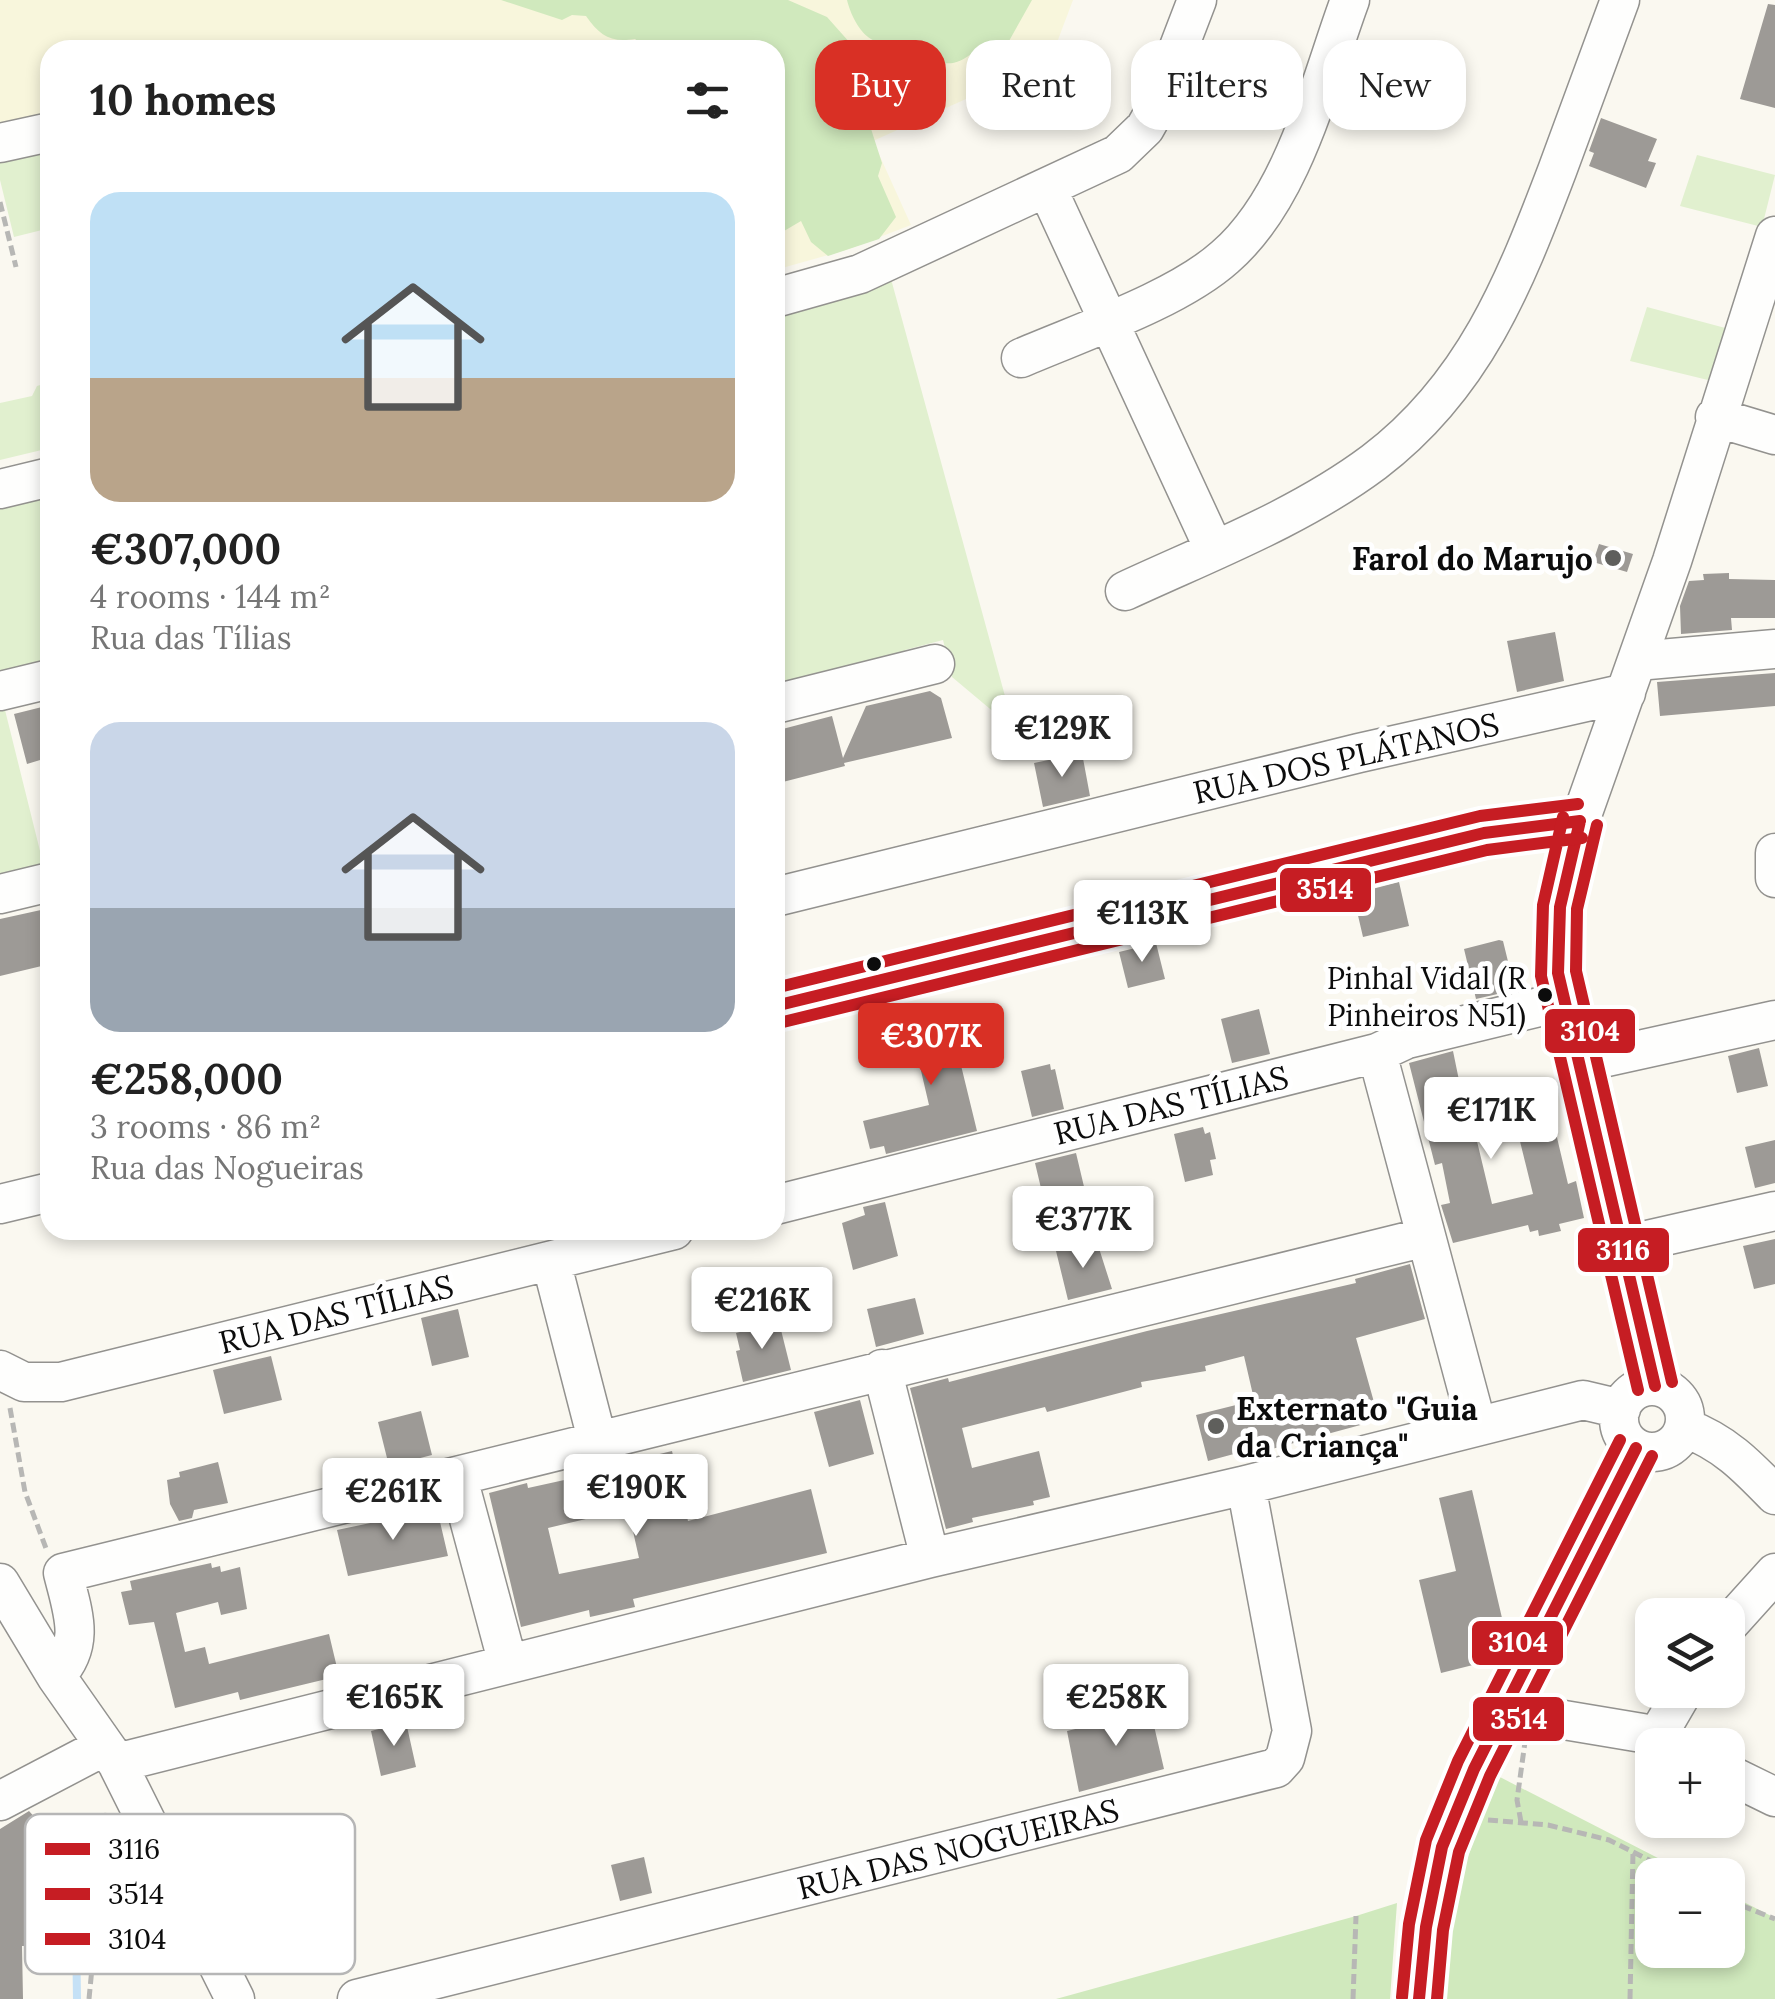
<!DOCTYPE html>
<html lang="en">
<head>
<meta charset="utf-8">
<style>
	:root { --surface:#fff; --page:#f6f6f6; --text:#222; --muted:#767676; --accent:#d93025 }
	body { margin:0; font-family:Lora,serif; background:var(--page); color:var(--text); height:100vh; display:flex; flex-direction:column; font-size:38px; white-space:nowrap }
	* { box-sizing:border-box; margin:0 }
	p { font-size:32px; color:var(--muted) }
	.icon { flex:none; width:55px; height:55px; fill:none; stroke:currentColor; stroke-width:2; stroke-linecap:round; stroke-linejoin:round }
	.map { position:relative; flex:1; overflow:hidden }
	.details { position:absolute; left:40px; top:40px; width:745px; height:1200px; display:flex; flex-direction:column; background:var(--surface); border-radius:30px; box-shadow:0 5px 15px #0003 }
	.details>* { flex:none }
	.guide { position:absolute; left:815px; top:40px; width:810px; height:90px; display:flex; gap:20px }
	.controls { position:absolute; left:1635px; top:1598px; display:grid; gap:20px }
	.controls a { display:grid; place-items:center; width:110px; height:110px; border-radius:20px; background:var(--surface); box-shadow:0 5px 15px #0003; font-size:50px }
	.price { position:absolute; translate:-50% -85px; padding:0 22px; border-radius:10px; background:#fff; color:#222; font-size:32px; line-height:65px; filter:drop-shadow(0 2px 5px #0008) }
	.price::after { content:''; position:absolute; left:50%; top:60px; width:30px; height:22px; margin-left:-15px; background:inherit; clip-path:polygon(0 0,100% 0,50% 100%) }
	.price.selected { background:var(--accent); color:#fff }
	ul { padding:0; list-style:none }
	li { display:grid; align-content:center; gap:20px; height:530px; padding:0 50px }
	li span { display:grid; place-items:center; height:310px; border-radius:30px; color:#555 }
	li>.icon { margin-inline-start:auto }
	span .icon { width:180px; height:180px; fill:#fffc; stroke-width:1 }
	li b { font-size:42px }
	h2 { display:flex; justify-content:space-between; align-items:center; height:120px; padding:0 50px; font-size:42px }
	.tag { padding:0 35px; border-radius:30px; background:var(--surface); box-shadow:0 5px 15px #0003; font-size:35px; line-height:90px }
	.tag.selected { background:var(--accent); color:#fff }
	.map>svg:first-child { display:block }
	.farmland { fill:#f8f6dc }
	.green { fill:#e1f0cf }
	.forest { fill:#d0e9bd }
	.lines { fill:none; stroke-linecap:round; stroke-linejoin:round }
	.stream { stroke:#c5e1f6; stroke-width:8 }
	.building { fill:#9d9a96; fill-rule:evenodd }
	.minor-casing { stroke:#93928f; stroke-width:41 }
	.path { stroke:#b7b7b5; stroke-width:5; stroke-dasharray:10 5; stroke-linecap:butt }
	.minor { stroke:#fefefd; stroke-width:38 }
	.bus-1-casing { stroke:#fff; stroke-width:20 }
	.bus-2-casing { stroke:#fff; stroke-width:20 }
	.bus-3-casing { stroke:#fff; stroke-width:20 }
	.bus-1 { stroke:#c61d23; stroke-width:12 }
	.bus-2 { stroke:#c61d23; stroke-width:12 }
	.bus-3 { stroke:#c61d23; stroke-width:12 }
	.poi-dot { fill:#5f5f5c; stroke:#fff; stroke-width:4 }
	.bus-dot { fill:#0c0c0c; stroke:#fff; stroke-width:4 }
	.labels { text-anchor:middle; dominant-baseline:central; stroke-width:10; stroke-linejoin:round; paint-order:stroke }
	.bus-label { font-size:30px; fill:#0c0c0c; stroke:#fff; text-anchor:end }
	.poi-label { font-size:32px; font-weight:bold; fill:#0c0c0c; stroke:#fff; text-anchor:end }
	.street-label { font-size:32px; fill:#0c0c0c; stroke:#fff }
	.key { fill:#fff; stroke:#b6b6b6; stroke-width:2.5 }
	.key-label { font-size:28px; fill:#0c0c0c }
	.line-badge { stroke:#fff; stroke-width:4 }
	.badge-label { font-size:28px; text-anchor:middle; font-weight:bold; fill:#fff }
</style>
</head>
<body>
<div class="map">
<svg width="1775" height="1999" viewBox="0 0 1775 1999">
	<rect width="100%" height="100%" fill="#faf8f0"/>
	<path class="farmland" d="M 0,0 L 1073,0 L 1050,61 L 873,141 L 911,225 L 846,250 L 775,270 L 775,50 L 50,50 L 50,112 L 0,124 Z"/>
	<path class="green" d="M 50,148 L 50,228 L 14,237 L 0,180 L 0,160 Z
		M 1697,155 L 1775,175 L 1762,227 L 1680,206 Z
		M 891,279 L 1014,729 L 952,677 L 943,640 L 905,650 L 907,660 L 775,692 L 775,318 Z
		M 1647,307 L 1729,329 L 1712,381 L 1630,361 Z
		M 50,382 L 50,448 L 0,460 L 0,403 L 32,396 L 37,386 Z
		M 50,496 L 50,663 L 0,675 L 0,507 Z
		M 4,706 L 44,867 L 0,878 L 0,707 Z"/>
	<path class="forest" d="M 501,0 L 788,0 L 827,17 L 851,44 L 854,76 L 882,163 L 878,176 L 896,217 L 879,239 L 828,256 L 811,242 L 801,221 L 779,234 L 775,220 L 775,50 L 649,50 L 635,39 C 611,43 600,36 586,16 L 572,15 L 562,20 Z
		M 847,0 L 1032,0 L 1009,41 C 978,37 976,58 953,63 C 936,66 886,48 871,39 C 859,32 850,13 847,0 Z
		M 1496,1775 L 1691,1875 L 1652,1875 L 1652,1950 L 1728,1950 L 1728,1894 L 1775,1918 L 1775,1999 L 1441,1999 L 1458,1886 Z
		M 1397,1903 L 1390,1999 L 1056,1999 L 1356,1916 Z"/>
	<g class="lines">
		<path class="stream" d="M 77,1999 L 75,1858 L 84,1826"/>
	</g>
	<path class="building" d="M 1768,4 L 1775,5 L 1775,108 L 1740,99 Z
		M 1601,118 L 1657,139 L 1648,161 L 1656,163 L 1646,188 L 1589,166 L 1594,153 L 1589,151 Z
		M 1599,544 L 1633,554 L 1627,572 L 1593,562 Z
		M 1729,573 L 1729,579 L 1775,580 L 1775,618 L 1731,618 L 1732,630 L 1681,634 L 1680,606 L 1689,581 L 1704,580 L 1703,574 Z
		M 1555,632 L 1564,681 L 1517,692 L 1507,641 Z
		M 1775,673 L 1775,706 L 1660,716 L 1657,682 Z
		M 930,691 L 941,698 L 952,738 L 844,763 L 845,766 L 775,784 L 775,731 L 832,716 L 843,758 L 866,706 Z
		M 50,705 L 50,757 L 27,764 L 14,714 Z
		M 1082,753 L 1090,796 L 1043,807 L 1034,763 Z
		M 1399,882 L 1409,926 L 1363,937 L 1353,894 Z
		M 50,908 L 50,964 L 0,976 L 0,919 Z
		M 1499,940 L 1503,941 L 1515,990 L 1476,999 L 1464,949 Z
		M 1156,943 L 1165,979 L 1128,988 L 1119,952 Z
		M 957,1005 L 966,1050 L 958,1053 L 977,1131 L 886,1154 L 884,1146 L 870,1149 L 863,1121 L 929,1105 L 908,1015 Z
		M 1259,1009 L 1270,1054 L 1232,1063 L 1221,1019 Z
		M 1759,1048 L 1768,1086 L 1737,1093 L 1728,1056 Z
		M 1453,1051 L 1471,1139 L 1476,1137 L 1492,1204 L 1533,1194 L 1514,1117 L 1550,1108 L 1568,1184 L 1576,1181 L 1584,1218 L 1559,1224 L 1561,1231 L 1539,1236 L 1538,1230 L 1530,1232 L 1528,1225 L 1453,1243 L 1441,1205 L 1450,1203 L 1442,1163 L 1435,1165 L 1409,1063 Z
		M 1050,1064 L 1051,1070 L 1055,1069 L 1064,1109 L 1032,1117 L 1021,1071 Z
		M 1203,1127 L 1205,1134 L 1210,1132 L 1216,1159 L 1210,1160 L 1213,1175 L 1185,1182 L 1174,1134 Z
		M 1775,1140 L 1775,1183 L 1755,1188 L 1745,1147 Z
		M 1076,1153 L 1086,1195 L 1045,1205 L 1035,1163 Z
		M 885,1202 L 898,1256 L 853,1270 L 842,1223 L 865,1215 L 863,1207 Z
		M 1775,1239 L 1775,1284 L 1754,1289 L 1743,1246 Z
		M 1097,1242 L 1112,1289 L 1068,1300 L 1056,1251 Z
		M 1410,1264 L 1425,1319 L 1356,1338 L 1379,1420 L 1257,1453 L 1256,1448 L 1208,1461 L 1196,1415 L 1244,1403 L 1243,1397 L 1253,1395 L 1244,1356 L 1205,1366 L 1206,1371 L 1141,1382 L 1142,1387 L 1047,1412 L 1045,1407 L 962,1428 L 972,1468 L 1039,1451 L 1050,1497 L 1033,1501 L 1034,1505 L 972,1518 L 973,1522 L 946,1529 L 910,1388 L 948,1378 L 949,1382 L 1147,1331 L 1356,1283 L 1355,1279 Z
		M 915,1298 L 924,1334 L 876,1347 L 867,1309 Z
		M 458,1309 L 469,1357 L 432,1366 L 421,1318 Z
		M 779,1322 L 791,1370 L 743,1382 L 736,1351 L 740,1350 L 736,1333 Z
		M 271,1356 L 282,1400 L 224,1414 L 213,1370 Z
		M 860,1400 L 874,1454 L 829,1467 L 814,1412 Z
		M 421,1411 L 432,1455 L 389,1466 L 378,1422 Z
		M 672,1451 L 688,1521 L 811,1489 L 827,1553 L 633,1599 L 635,1607 L 590,1617 L 589,1610 L 521,1627 L 489,1493 L 527,1483 L 528,1488 L 619,1468 L 618,1464 ZM 628,1509 L 639,1558 L 559,1574 L 548,1528 Z
		M 218,1462 L 228,1503 L 194,1510 L 192,1518 L 179,1521 L 170,1504 L 167,1480 L 180,1477 L 179,1472 Z
		M 1472,1490 L 1502,1618 L 1485,1662 L 1441,1673 L 1419,1580 L 1456,1571 L 1439,1498 Z
		M 437,1509 L 448,1556 L 348,1576 L 337,1530 Z
		M 211,1563 L 212,1568 L 220,1566 L 221,1572 L 240,1567 L 247,1609 L 221,1615 L 218,1602 L 176,1613 L 185,1652 L 205,1647 L 209,1664 L 329,1634 L 339,1676 L 240,1700 L 238,1692 L 175,1708 L 154,1622 L 129,1625 L 121,1592 L 132,1590 L 130,1581 Z
		M 1149,1704 L 1164,1769 L 1079,1792 L 1067,1731 L 1117,1719 L 1115,1713 Z
		M 406,1722 L 416,1767 L 381,1776 L 371,1731 Z
		M 29,1811 L 40,1823 L 39,1830 L 57,1844 L 31,1876 L 33,1946 L 22,1946 L 23,1999 L 0,1999 L 0,1829 Z
		M 644,1857 L 652,1893 L 620,1901 L 611,1865 Z"/>
	<g class="lines">
		<g class="minor-casing">
			<path id="minor" d="M 0,143 L 50,132
				M 1047,188 L 1214,549
				M 775,298 L 860,274 L 1118,154 L 1145,128 L 1154,112 L 1197,0
				M 1021,358 C 1081,332 1177,300 1225,257 C 1294,197 1319,84 1350,0
				M 1715,417 L 1775,435
				M 0,489 L 50,477
				M 1125,591 C 1209,552 1299,518 1374,462 C 1474,386 1514,284 1557,171 C 1578,114 1599,57 1620,0
				M 1637,661 L 1775,649
				M 0,691 L 50,679
				M 775,704 L 935,664
				M 1775,853 L 1775,878
				M 0,894 L 50,882
				M 775,897 L 1359,753 L 1626,693
				M 775,1006 L 1484,833 L 1580,821
				M 1377,1053 L 1477,1426
				M 1580,1063 L 1775,1020
				M 0,1204 L 50,1192
				M 775,1205 L 1377,1053 L 1407,1039 L 1564,1001
				M 1625,1245 L 1775,1211
				M 551,1261 L 598,1443
				M 882,1369 L 930,1558
				M 0,1370 L 24,1382 L 61,1382 L 674,1230
				M 1655,1386 L 1558,973 L 1560,907 L 1580,821 L 1672,561 L 1775,236
				M1619 1419a33 33 0 1 1 66 0a33 33 0 1 1-66 0Z
				M 1685,1428 C 1724,1442 1747,1466 1775,1495
				M 458,1478 L 508,1664
				M 0,1583 L 56,1676 L 117,1763 L 235,1999
				M 1728,1625 L 1775,1573
				M 56,1676 C 86,1644 73,1613 63,1573 L 1426,1237
				M 1546,1717 L 1642,1733 L 1669,1745
				M 1656,1738 L 1684,1690
				M 117,1763 L 930,1558 L 1246,1485 L 1583,1400 L 1621,1409
				M 1728,1774 L 1775,1797
				M 0,1801 L 103,1747
				M 357,1999 L 1276,1768 L 1285,1758 L 1292,1731 L 1246,1485
				M 1419,1999 L 1426,1927 L 1442,1847 L 1474,1769 L 1636,1448"/>
		</g>
		<path class="path" d="M 0,202 L 16,267
			M 10,1408 L 25,1492 L 47,1551
			M 1488,1820 L 1548,1825 L 1609,1840 L 1679,1875
			M 1521,1822 L 1517,1800 L 1525,1742
			M 1728,1900 L 1775,1919
			M 89,1999 L 107,1813
			M 1353,1999 L 1356,1916
			M 1630,1999 L 1633,1852"/>
		<use href="#minor" class="minor"/>
		<g class="bus-1-casing">
			<path id="bus-1" d="M 1580,821 L 1560,907 L 1558,973 L 1655,1386
				M 775,1006 L 1484,833 L 1580,821
				M 1419,1999 L 1426,1927 L 1442,1847 L 1474,1769 L 1636,1448"/>
		</g>
		<g class="bus-2-casing">
			<path id="bus-2" d="M 1563,817 L 1543,905 L 1541,976 L 1638,1390
				M 779,1023 L 1487,850 L 1582,838
				M 1437,1999 L 1443,1930 L 1459,1852 L 1490,1776 L 1652,1456"/>
		</g>
		<g class="bus-3-casing">
			<path id="bus-3" d="M 1597,825 L 1577,909 L 1576,971 L 1672,1382
				M 775,988 L 1480,816 L 1578,804
				M 1402,1997 L 1409,1924 L 1426,1840 L 1458,1761 L 1620,1440"/>
		</g>
		<use href="#bus-1" class="bus-1"/>
		<use href="#bus-2" class="bus-2"/>
		<use href="#bus-3" class="bus-3"/>
	</g>
	<g class="poi-dot">
		<circle cx="1613" cy="558" r="10"/>
		<circle cx="1216" cy="1426" r="10"/>
	</g>
	<g class="bus-dot">
		<circle cx="874" cy="964" r="9"/>
		<circle cx="1545" cy="995" r="9"/>
	</g>
	<g class="labels">
		<g class="bus-label">
			<text x="1526" y="978">Pinhal Vidal (R<tspan x="1526" dy="37">Pinheiros N51)</tspan></text>
		</g>
		<g class="poi-label">
			<text x="1593" y="558">Farol do Marujo</text>
			<text x="1236" y="1408" text-anchor="start">Externato "Guia<tspan x="1236" dy="37">da Criança"</tspan></text>
		</g>
		<g class="street-label">
			<text transform="translate(1346 758) rotate(-13)">RUA DOS PLÁTANOS</text>
			<text transform="translate(1171 1105) rotate(-14)">RUA DAS TÍLIAS</text>
			<text transform="translate(336 1314) rotate(-14)">RUA DAS TÍLIAS</text>
			<text transform="translate(958 1849) rotate(-14)">RUA DAS NOGUEIRAS</text>
		</g>
	</g>
	<rect x="25" y="1814" width="330" height="160" rx="15" class="key"/>
	<rect x="45" y="1843" width="45" height="12" fill="#c61d23"/>
	<rect x="45" y="1888" width="45" height="12" fill="#c61d23"/>
	<rect x="45" y="1933" width="45" height="12" fill="#c61d23"/>
	<g class="key-label">
		<text x="108" y="1859">3116</text>
		<text x="108" y="1904">3514</text>
		<text x="108" y="1949">3104</text>
	</g>
	<g class="line-badge">
		<rect x="1278" y="866" width="95" height="48" rx="10" fill="#c61d23"/>
		<rect x="1543" y="1007" width="94" height="48" rx="10" fill="#c61d23"/>
		<rect x="1576" y="1226" width="95" height="48" rx="10" fill="#c61d23"/>
		<rect x="1470" y="1619" width="95" height="48" rx="10" fill="#c61d23"/>
		<rect x="1471" y="1695" width="95" height="48" rx="10" fill="#c61d23"/>
	</g>
	<g class="badge-label">
		<text x="1325" y="899">3514</text>
		<text x="1590" y="1041">3104</text>
		<text x="1623" y="1260">3116</text>
		<text x="1518" y="1652">3104</text>
		<text x="1519" y="1729">3514</text>
	</g>
</svg>
<div class="controls">
<a><svg class="icon" aria-label="layers" viewBox="0 0 24 24"><path d="M12 4l9 5-9 5-9-5zM3 14l9 5 9-5"/></svg></a>
<a>+</a>
<a>−</a>
</div>
<b class="price" style="left:1062px;top:780px">€129K</b>
<b class="price" style="left:1142px;top:965px">€113K</b>
<b class="price selected" style="left:931px;top:1088px">€307K</b>
<b class="price" style="left:1491px;top:1162px">€171K</b>
<b class="price" style="left:1083px;top:1271px">€377K</b>
<b class="price" style="left:762px;top:1352px">€216K</b>
<b class="price" style="left:636px;top:1539px">€190K</b>
<b class="price" style="left:393px;top:1543px">€261K</b>
<b class="price" style="left:394px;top:1749px">€165K</b>
<b class="price" style="left:1116px;top:1749px">€258K</b>
<div class="guide">
<a class="tag selected">Buy</a>
<a class="tag">Rent</a>
<a class="tag">Filters</a>
<a class="tag">New</a>
</div>
<section class="details">
<h2>10 homes<svg class="icon" aria-label="filters" viewBox="0 0 24 24"><path d="M4 7h16M4 17h16"/><circle cx="9" cy="7" r="2"/><circle cx="15" cy="17" r="2"/></svg></h2>
<ul>
<li><span style="background:linear-gradient(#bfe0f5 60%,#b9a48a 0)"><svg class="icon" aria-label="home" viewBox="0 0 24 24"><path d="M3 11l9-7 9 7M6 9v11h12V9"/></svg></span><div><b>€307,000</b><p>4 rooms · 144 m²</p><p>Rua das Tílias</p></div></li>
<li><span style="background:linear-gradient(#c9d6e8 60%,#9aa5b1 0)"><svg class="icon" aria-label="home" viewBox="0 0 24 24"><path d="M3 11l9-7 9 7M6 9v11h12V9"/></svg></span><div><b>€258,000</b><p>3 rooms · 86 m²</p><p>Rua das Nogueiras</p></div></li>
</ul>
</section>
</div>
</body>
</html>
